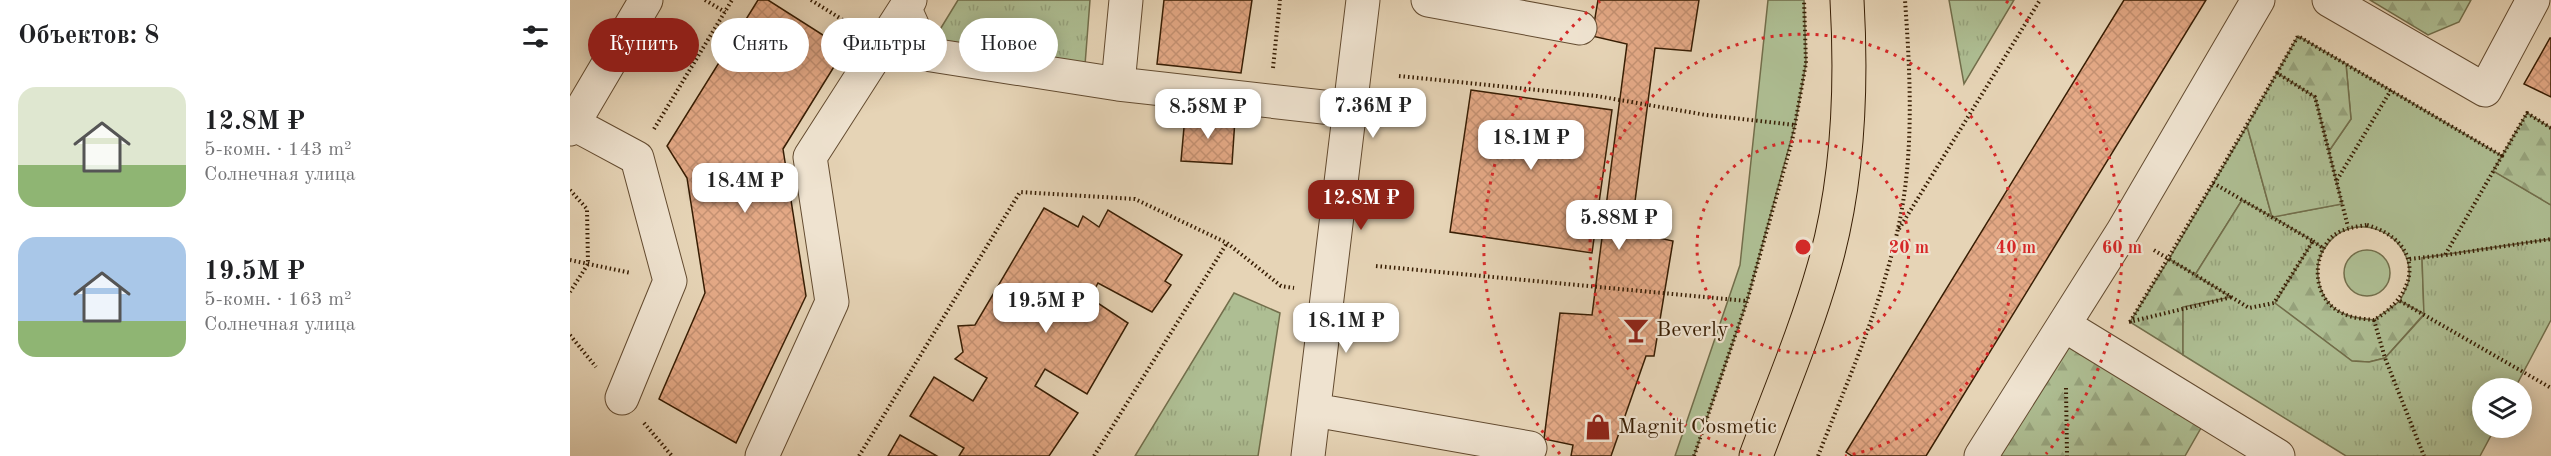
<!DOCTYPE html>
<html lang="ru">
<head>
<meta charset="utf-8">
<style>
	:root { --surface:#fff; --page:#f6f6f6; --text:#202124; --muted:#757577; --accent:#8f2418 }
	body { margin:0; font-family:"Old Standard TT",serif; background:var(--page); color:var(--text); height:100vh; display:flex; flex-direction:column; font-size:22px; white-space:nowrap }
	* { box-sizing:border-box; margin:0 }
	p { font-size:20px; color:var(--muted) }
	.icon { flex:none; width:33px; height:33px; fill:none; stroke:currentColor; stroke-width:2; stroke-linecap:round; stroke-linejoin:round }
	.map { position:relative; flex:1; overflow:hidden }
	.drawer { display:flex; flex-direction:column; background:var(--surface); width:570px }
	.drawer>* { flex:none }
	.banner { position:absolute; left:18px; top:18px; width:570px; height:54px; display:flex; gap:12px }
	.fabs { position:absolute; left:1902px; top:378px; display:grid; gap:12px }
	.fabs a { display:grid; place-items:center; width:60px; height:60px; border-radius:50%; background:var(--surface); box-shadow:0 3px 15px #0003; font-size:30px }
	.price { position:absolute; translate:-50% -51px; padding:0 14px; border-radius:12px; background:#fff; color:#222; font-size:20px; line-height:39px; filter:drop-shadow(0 2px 3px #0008) }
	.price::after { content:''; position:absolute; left:50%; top:36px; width:18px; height:14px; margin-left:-9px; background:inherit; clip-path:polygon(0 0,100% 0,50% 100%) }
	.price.selected { background:var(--accent); color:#fff }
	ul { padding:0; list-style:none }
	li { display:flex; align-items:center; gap:18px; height:150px; padding:0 18px }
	li span { display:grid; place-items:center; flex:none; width:168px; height:120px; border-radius:18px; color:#555 }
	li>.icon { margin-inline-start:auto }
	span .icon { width:72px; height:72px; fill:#fffc; stroke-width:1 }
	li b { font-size:26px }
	h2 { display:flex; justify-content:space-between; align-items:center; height:72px; padding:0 18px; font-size:26px }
	.chip { padding:0 21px; border-radius:27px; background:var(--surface); box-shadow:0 3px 15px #0003; font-size:21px; line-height:54px }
	.chip.selected { background:var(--accent); color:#fff }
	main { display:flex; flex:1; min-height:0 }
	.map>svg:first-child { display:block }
	.grass { fill:#aebe93; stroke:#726e4b; stroke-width:1.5 }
	.forest { fill:url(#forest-firs); stroke:#726e4b; stroke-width:1.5 }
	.park { fill:url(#park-tufts); stroke:#726e4b; stroke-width:1.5 }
	.building { fill:url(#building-cross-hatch); stroke:#371d03; stroke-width:1.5 }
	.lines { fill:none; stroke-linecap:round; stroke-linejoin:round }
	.minor-casing { stroke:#634b30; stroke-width:35 }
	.major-casing { stroke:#371d03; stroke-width:35 }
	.path { stroke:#371d03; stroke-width:4; stroke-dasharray:1.5 3; stroke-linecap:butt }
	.minor { stroke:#efe3d0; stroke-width:33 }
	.major { stroke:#e6d4b6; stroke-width:33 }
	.ring { fill:none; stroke:#d62828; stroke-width:3; stroke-dasharray:3 6 }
	.labels { text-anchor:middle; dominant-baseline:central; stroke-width:4.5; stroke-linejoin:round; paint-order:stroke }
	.poi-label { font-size:22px; fill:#371d03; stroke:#efe3d0; text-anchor:start }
	.centre { fill:#d62828; stroke:#efe3d0; stroke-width:3 }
	.ring-label { font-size:18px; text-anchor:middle; font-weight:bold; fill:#d62828; stroke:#efe3d0; stroke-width:4.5; stroke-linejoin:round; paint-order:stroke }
</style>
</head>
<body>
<main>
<section class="drawer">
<h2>Объектов: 8<svg class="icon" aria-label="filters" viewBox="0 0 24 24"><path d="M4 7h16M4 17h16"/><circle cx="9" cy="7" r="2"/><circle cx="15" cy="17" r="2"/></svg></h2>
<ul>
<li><span style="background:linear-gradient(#dfe7d0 65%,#8fb573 0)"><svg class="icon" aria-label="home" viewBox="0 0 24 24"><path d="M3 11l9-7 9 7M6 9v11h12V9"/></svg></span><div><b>12.8M ₽</b><p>5-комн. · 143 m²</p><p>Солнечная улица</p></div></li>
<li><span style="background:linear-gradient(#a9c7e8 70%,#8fb573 0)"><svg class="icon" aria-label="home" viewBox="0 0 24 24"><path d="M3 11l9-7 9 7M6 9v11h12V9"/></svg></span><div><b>19.5M ₽</b><p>5-комн. · 163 m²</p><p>Солнечная улица</p></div></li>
</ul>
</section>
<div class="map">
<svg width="1981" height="456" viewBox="0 0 1981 456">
	<defs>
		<pattern id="forest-firs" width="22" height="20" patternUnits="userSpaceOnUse" patternTransform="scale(1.5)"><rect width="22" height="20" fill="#aebe93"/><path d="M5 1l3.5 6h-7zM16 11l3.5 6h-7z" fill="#96a37d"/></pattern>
		<pattern id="park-tufts" width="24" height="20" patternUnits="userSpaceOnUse" patternTransform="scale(1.5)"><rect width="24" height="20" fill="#aebe93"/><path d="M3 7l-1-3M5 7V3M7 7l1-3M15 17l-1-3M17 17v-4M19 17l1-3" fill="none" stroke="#96a37d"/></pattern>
		<pattern id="building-cross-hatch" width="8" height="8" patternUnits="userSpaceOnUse" patternTransform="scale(1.5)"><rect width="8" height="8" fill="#e4a986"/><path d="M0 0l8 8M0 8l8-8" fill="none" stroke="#c49172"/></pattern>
	</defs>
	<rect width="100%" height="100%" fill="#e6d4b6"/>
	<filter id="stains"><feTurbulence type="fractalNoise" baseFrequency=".00333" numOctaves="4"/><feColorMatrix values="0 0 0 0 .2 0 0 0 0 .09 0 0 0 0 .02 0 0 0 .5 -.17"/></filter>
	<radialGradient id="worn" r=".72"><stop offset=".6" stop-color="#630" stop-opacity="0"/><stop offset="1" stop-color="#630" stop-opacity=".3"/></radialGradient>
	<path class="grass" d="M 1198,0 L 1234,0 L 1236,63 L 1225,125 L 1177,301 L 1124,456 L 1105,456 L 1170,265 Z
		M 1776,64 L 1932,156 L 1924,171 L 1981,205 L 1981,239 L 1852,258 L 1854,314 L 1830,301 C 1833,294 1838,286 1839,279 C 1844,231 1780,206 1754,249 L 1672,200 L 1625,275 L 1599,259 L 1677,126 L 1702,217 L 1772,204 L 1759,151 L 1781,119 Z
		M1774 273a23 23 0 1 1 46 0a23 23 0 1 1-46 0Z"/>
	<path class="forest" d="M 1800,0 L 1901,0 L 1889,22 L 1858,35 Z
		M 1728,36 L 1776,64 L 1781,119 L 1759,151 L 1745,97 L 1707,73 Z
		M 1957,113 L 1981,128 L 1981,205 L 1923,171 Z
		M 1743,241 L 1754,249 C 1741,269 1749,302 1772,313 C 1781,318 1794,319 1804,320 L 1830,301 L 1854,314 L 1815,358 L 1799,362 L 1782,361 L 1704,303 Z
		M 1599,259 L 1662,297 L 1613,307 L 1613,355 L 1560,322 Z
		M 1494,325 L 1639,414 L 1615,456 L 1411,456 Z"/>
	<path class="park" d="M 388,0 L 520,0 L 514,78 L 355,54 Z
		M 1379,0 L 1444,0 L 1394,84 Z
		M 1707,73 L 1745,97 L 1772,204 L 1703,217 L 1743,241 L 1705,303 L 1782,361 L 1799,362 L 1815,358 L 1854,315 L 1852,258 L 1981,239 L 1981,320 L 1945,388 L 1912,388 L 1912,428 L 1925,428 L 1910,456 L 1776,456 L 1613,355 L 1613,307 L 1661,297 L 1625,275 L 1672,200 L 1702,217 L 1677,126 Z
		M 664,293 L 710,313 L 688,456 L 565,456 Z"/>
	<path class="building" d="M 188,0 L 198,0 L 275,49 L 213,149 L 236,296 L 166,443 L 89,399 L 135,293 L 117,178 L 97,146 Z
		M 594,0 L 682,0 L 671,73 L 587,64 Z
		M 1028,0 L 1129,0 L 1121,51 L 1085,48 L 1061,232 L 1103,241 L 1084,356 L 1076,356 L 1041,456 L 1001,456 L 1003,445 L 974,439 L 990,313 L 1022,315 L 1057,44 L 1022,36 Z
		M 1554,0 L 1636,0 L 1356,456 L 1282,456 L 1276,452 Z
		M 1980,38 L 1981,38 L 1981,97 L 1954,84 Z
		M 901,90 L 1042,110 L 1022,253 L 880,232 Z
		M 615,116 L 665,119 L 662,164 L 611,161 Z
		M 474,208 L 508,227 L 513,216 L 529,227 L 538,210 L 612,255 L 595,281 L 601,285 L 582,312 L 528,283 L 520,298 L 558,323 L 517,394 L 475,369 L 465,386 L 508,413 L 479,456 L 389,456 L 394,448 L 340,416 L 364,377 L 403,401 L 417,378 L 385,359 L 393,352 L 388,326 L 405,325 Z
		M 330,435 L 367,456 L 318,456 Z"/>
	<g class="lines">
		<g class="minor-casing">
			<path id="minor" d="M 340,0 L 335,9 L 355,54 L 548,84 L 780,110
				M 858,0 L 1010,28
				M 1759,0 L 1915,90 L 1963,0
				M 548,84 L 556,0
				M 0,122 L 67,158 L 100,281 L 52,398
				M 0,129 L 76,0
				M 1494,325 L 1708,456
				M 744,410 L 960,448
				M 192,456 L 262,302 L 240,157 L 335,9
				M 738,456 L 793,0
				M 1411,456 L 1553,231 L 1688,0"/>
		</g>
		<g class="major-casing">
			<path id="major" d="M 1186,456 C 1209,394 1236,331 1254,267 C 1278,183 1282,87 1277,0"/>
		</g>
		<path class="path" d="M 135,0 L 155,12
			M 241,0 L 284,27
			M 703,68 L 710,0
			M 1707,73 L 1728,36 L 1932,156 L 1875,255 L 1839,259
			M 829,76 L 1027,96 L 1136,115 L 1225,125
			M 84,129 L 162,0
			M 1932,156 L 1957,113 L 1981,128
			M 1767,180 L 1821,90
			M 1643,183 L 1707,73 L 1745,97 L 1778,227
			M 0,190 L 17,209 L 18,264 L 0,292
			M 1797,225 C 1854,242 1851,292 1804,320 C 1794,319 1781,318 1772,313 C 1744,300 1741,262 1759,240 C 1768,229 1784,227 1797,225 Z
			M 1329,229 L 1470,0
			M 1743,241 L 1754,249
			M 1876,255 L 1981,239
			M 0,260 L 61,273
			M 806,266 L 1177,301
			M 1830,301 L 1981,388
			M 1804,320 L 1815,358 L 1854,456
			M 1559,322 L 1662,297
			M 1560,322 L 1643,183 L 1743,241 L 1704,303 L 1679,308 C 1647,288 1614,268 1582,249
			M 0,335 L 26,367
			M 1496,388 L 1497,456
			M 74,423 L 102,456
			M 289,456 L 450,192 L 565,199 L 657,243 L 711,286 L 724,288
			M 524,456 L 657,243
			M 1124,456 L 1177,301 L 1222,141 L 1236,63 L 1234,0
			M 1248,456 C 1279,377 1315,298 1331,214 C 1344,144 1340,71 1335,0"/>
		<use href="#minor" class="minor"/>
		<use href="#major" class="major"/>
	</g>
	<g class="ring">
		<circle cx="1233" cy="247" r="106"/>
		<path d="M1191 456A213 213 0 1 1 1275 456"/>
		<path d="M990 454A319 319 0 0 1 1030 1M1436 1A319 319 0 0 1 1476 454"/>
	</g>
	<defs>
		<g id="bar-bare" transform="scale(2.07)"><path d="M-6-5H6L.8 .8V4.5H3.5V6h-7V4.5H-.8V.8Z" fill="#8f2418" stroke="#efe3d0" stroke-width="2.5" paint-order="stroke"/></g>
		<g id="shop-bare" transform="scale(2.07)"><path d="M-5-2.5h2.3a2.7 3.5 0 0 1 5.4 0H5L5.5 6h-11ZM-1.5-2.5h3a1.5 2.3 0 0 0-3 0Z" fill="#8f2418" stroke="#efe3d0" stroke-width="2.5" paint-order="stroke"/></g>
	</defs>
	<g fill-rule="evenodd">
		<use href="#bar-bare" x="1066" y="330"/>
		<use href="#shop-bare" x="1028" y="427"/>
	</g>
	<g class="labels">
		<g class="poi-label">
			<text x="1086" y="330">Beverly</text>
			<text x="1048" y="427">Magnit Cosmetic</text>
		</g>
	</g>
	<circle cx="1233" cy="247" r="9" class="centre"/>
	<g class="ring-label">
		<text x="1339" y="253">20 m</text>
		<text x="1446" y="253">40 m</text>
		<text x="1552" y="253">60 m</text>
	</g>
	<rect width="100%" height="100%" filter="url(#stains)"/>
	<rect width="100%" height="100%" fill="url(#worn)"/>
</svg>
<div class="fabs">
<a><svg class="icon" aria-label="layers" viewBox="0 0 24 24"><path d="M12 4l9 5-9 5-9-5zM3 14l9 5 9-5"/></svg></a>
</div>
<b class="price" style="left:803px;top:139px">7.36M ₽</b>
<b class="price" style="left:638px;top:140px">8.58M ₽</b>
<b class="price" style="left:961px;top:171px">18.1M ₽</b>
<b class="price" style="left:175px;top:214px">18.4M ₽</b>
<b class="price selected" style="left:791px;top:231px">12.8M ₽</b>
<b class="price" style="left:1049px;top:251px">5.88M ₽</b>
<b class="price" style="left:476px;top:334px">19.5M ₽</b>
<b class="price" style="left:776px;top:354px">18.1M ₽</b>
<div class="banner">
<a class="chip selected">Купить</a>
<a class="chip">Снять</a>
<a class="chip">Фильтры</a>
<a class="chip">Новое</a>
</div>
</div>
</main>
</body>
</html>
